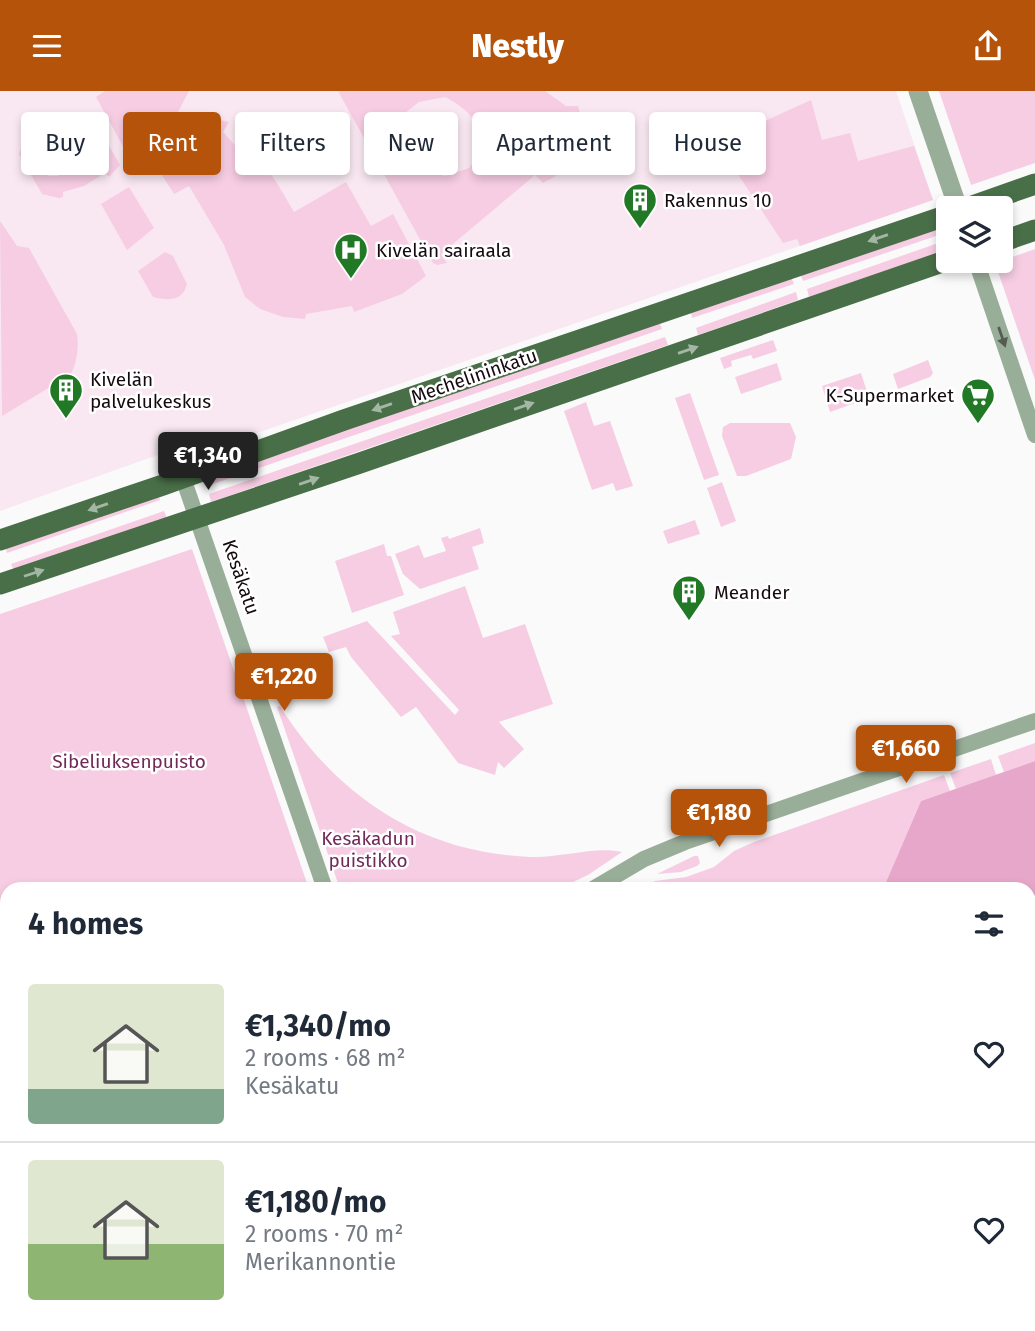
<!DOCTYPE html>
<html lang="en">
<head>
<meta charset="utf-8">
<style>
	:root { --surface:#fff; --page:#f2f2f3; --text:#1f2937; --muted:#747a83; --line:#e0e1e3; --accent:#b45309 }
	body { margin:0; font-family:"Fira Sans",sans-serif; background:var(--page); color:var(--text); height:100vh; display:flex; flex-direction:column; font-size:26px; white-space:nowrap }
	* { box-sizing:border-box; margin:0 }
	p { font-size:23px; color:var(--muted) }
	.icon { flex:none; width:38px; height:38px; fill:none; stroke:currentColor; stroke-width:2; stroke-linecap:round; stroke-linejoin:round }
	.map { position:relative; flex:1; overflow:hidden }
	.sheet { position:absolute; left:0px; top:791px; width:1036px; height:450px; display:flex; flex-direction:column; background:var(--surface); border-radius:21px 21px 0 0; box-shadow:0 4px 10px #0003 }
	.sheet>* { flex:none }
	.top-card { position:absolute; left:21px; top:21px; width:994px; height:63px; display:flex; gap:14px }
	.controls { position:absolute; left:936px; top:105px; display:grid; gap:14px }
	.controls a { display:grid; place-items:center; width:77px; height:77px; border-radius:7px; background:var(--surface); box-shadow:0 4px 10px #0003; font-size:35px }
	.price { position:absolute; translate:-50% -60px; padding:0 16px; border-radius:7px; background:var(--accent); color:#fff; font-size:23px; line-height:46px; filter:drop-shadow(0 2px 4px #0008) }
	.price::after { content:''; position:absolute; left:50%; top:42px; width:21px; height:16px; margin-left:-10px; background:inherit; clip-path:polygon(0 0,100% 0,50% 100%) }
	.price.current { background:#222; color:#fff }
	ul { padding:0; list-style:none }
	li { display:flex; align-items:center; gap:21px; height:175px; padding:0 28px }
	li+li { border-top:2px solid var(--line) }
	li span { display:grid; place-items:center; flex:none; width:196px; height:140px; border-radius:7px; color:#555 }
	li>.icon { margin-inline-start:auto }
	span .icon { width:84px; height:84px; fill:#fffc; stroke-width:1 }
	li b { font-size:30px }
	h2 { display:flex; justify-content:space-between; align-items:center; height:84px; padding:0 28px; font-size:30px }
	.chip { padding:0 24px; border-radius:7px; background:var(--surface); box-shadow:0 4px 10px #0003; font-size:24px; line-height:63px }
	.chip.current { background:var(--accent); color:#fff }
	header { display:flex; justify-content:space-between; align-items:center; height:91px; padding:0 28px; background:var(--accent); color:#fff; font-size:32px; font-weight:800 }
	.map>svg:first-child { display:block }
	.built { fill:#f9e8f1 }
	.green { fill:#f7cde3; fill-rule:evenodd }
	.water { fill:#e6a7ca }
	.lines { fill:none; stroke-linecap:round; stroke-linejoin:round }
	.ferry { stroke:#671e4c; stroke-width:2; stroke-dasharray:9 7; stroke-linecap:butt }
	.minor { stroke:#99ae98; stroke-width:16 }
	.tertiary { stroke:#99ae98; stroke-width:19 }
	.primary { stroke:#496f48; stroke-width:21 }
	.oneway { fill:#a4b7a4 }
	.oneway2 { fill:#565c54 }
	.labels { text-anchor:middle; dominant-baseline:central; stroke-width:5; stroke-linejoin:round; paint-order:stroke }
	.poi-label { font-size:19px; fill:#14090f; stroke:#fff; text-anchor:start }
	.street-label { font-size:19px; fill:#14090f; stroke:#fff }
	.park-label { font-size:19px; fill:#722957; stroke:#fff }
</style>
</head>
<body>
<header><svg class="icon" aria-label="menu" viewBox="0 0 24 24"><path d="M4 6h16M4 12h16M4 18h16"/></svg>Nestly<svg class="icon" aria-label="share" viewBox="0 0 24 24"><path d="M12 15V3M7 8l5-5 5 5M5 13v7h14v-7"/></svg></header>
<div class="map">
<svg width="1035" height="1240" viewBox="0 0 1035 1240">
	<rect width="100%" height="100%" fill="#fafafa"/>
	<path class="built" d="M 0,0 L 896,0 L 933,109 L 187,366 L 183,355 L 0,420 Z"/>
	<path class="green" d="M 105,0 L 189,0 L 177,23 L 131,70 L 96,6 Z
		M 338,0 L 545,0 L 566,15 L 578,15 L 591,62 C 574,71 560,84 543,92 L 535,84 L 441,163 L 447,172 L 437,174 L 433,172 ZM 445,6 C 471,20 479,30 482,60 L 469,77 L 445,85 L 426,79 L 403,47 L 405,22 L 419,11 Z
		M 939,0 L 1035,0 L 1035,72 L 971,94 Z
		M 811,9 L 822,49 L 850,42 L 858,70 L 914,55 L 933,109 L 800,155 L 797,148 L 783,152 L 715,48 L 743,40 Z
		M 210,27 L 229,31 L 223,41 L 240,60 L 250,54 L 277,92 L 294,121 L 346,91 L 371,135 L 393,123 L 426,185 L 402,203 L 354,221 L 352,215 L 306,223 L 305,228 L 283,226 L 260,218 L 245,206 L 224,154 L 189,95 L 174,103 L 158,78 L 164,72 L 172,78 L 200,45 L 212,38 Z
		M 53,37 L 65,56 L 99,37 L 120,74 L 109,86 L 105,82 L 84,95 L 63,101 L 63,106 L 59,107 L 42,103 L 19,63 L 22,55 ZM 42,58 C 54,60 62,61 67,73 L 58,85 L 48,85 L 42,79 L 33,77 L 31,73 L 34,62 Z
		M 129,96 L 154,137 L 127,159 L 101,113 Z
		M 0,130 L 17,155 L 29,157 L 77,243 C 79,255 77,274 70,284 L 2,325 Z
		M 939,134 L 942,143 L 803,190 L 800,182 Z
		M 944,150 L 947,159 L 809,206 L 807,198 Z
		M 1035,158 L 1035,289 L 995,172 Z
		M 165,161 L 173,165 L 187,193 C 183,210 168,210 153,206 L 138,180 Z
		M 791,186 L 794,193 L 692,227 L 691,222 Z
		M 796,201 L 798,209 L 698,244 L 696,237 Z
		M 659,230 L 662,238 L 207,395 L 204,388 Z
		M 665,246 L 668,254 L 211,411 L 209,403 Z
		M 773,249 L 777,260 L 753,268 L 751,264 L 731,270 L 732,275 L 724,278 L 720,267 Z
		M 928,269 L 933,282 L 930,286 L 898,298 L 893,283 Z
		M 777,272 L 782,289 L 741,303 L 735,286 Z
		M 861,282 L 869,307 L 830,321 L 822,295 Z
		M 690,302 L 719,384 L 704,389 L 675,307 Z
		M 586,311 L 594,335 L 610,330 L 633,395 L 616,400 L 613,392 L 592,399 L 564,320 Z
		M 730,332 L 790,332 L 796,346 L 791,368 L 746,385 L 737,385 L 722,345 L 723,336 Z
		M 722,391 L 736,430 L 721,436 L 707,397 Z
		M 158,402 L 160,409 L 7,462 L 5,455 Z
		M 164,420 L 167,427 L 14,480 L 11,473 Z
		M 695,429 L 700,443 L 668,453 L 663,440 Z
		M 480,437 L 484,452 L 472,456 L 479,478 L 420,498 L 403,483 L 395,463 L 419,454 L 424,467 L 446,460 L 441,447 L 448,445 L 449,448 Z
		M 384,453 L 387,465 L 391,465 L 404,504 L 352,522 L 335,470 Z
		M 192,458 L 309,798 L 7,798 L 7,879 L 0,880 L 0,523 Z
		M 465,495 L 483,547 L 525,533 L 553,613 L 499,631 L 524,658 L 504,677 L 498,671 L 495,684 L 458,672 L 416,616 L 401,626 L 351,566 L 346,556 L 329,561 L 323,546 L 367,530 L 455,624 L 459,619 L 391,545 L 400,543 L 393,521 Z
		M 280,615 C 337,706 422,762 531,766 C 560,767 596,755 622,761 L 588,784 L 558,798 L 340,798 L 277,616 Z
		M 1035,652 L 1035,670 L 1004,681 L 998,665 Z
		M 991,668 L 996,684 L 956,698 L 950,682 Z
		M 944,684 L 950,700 L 921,710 L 883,798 L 641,798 L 655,790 L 686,786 L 714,776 L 734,760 L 754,751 Z
		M 694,765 L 698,765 L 700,772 L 697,775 L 681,781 L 657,783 Z"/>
	<path class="water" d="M 1035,670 L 1035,1240 L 185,1240 L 189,1234 L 1029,1234 L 1029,798 L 883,798 L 921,710 Z
		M 7,948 L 7,1234 L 42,1234 L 33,1240 L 0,1240 L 0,949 Z"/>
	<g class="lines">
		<path class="ferry" d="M 1029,1111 L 1035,1109
			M 889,1240 L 894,1234"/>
		<path class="minor" d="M 976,170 L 1035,344
			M 183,387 L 325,798
			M 593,798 L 644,768 L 685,751 L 1035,630
			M 0,895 L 7,895"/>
		<path class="tertiary" d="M 918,0 L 958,117"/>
		<path class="primary" d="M 967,117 L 1035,93
			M 1001,151 L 1035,139
			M 0,449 L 163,394 L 344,329 L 948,124
			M 0,493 L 360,372 L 948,169"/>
	</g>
	<defs><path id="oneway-solid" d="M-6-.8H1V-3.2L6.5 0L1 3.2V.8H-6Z" transform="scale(1.75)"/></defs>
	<g class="oneway">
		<use href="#oneway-solid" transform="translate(878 147) rotate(161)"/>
		<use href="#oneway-solid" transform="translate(688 259) rotate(-19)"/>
		<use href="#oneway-solid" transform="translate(524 315) rotate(-19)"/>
		<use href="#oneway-solid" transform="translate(382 316) rotate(161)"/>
		<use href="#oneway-solid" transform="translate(309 390) rotate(-19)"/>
		<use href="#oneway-solid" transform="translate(98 416) rotate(161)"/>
		<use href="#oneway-solid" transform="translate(34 482) rotate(-18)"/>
	</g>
	<use class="oneway2" href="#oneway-solid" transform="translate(1002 246) rotate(71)"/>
	<defs>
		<g id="building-pin" transform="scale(1.75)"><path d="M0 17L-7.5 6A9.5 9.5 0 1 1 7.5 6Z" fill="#217926" stroke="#fff"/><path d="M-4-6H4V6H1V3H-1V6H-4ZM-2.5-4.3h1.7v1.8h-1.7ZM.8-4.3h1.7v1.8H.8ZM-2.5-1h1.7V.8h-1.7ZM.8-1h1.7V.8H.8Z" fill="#fff"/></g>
		<g id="hospital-pin" transform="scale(1.75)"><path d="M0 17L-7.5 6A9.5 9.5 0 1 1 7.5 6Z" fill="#217926" stroke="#fff"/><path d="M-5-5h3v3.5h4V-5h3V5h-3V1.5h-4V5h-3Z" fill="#fff"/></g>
		<g id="supermarket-pin" transform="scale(1.75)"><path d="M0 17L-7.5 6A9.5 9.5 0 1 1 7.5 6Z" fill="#217926" stroke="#fff"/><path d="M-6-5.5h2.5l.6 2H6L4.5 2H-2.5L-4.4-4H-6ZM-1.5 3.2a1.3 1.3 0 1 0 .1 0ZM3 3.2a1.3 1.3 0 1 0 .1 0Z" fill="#fff"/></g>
	</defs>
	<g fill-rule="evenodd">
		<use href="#building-pin" x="640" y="109"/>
		<use href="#hospital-pin" x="351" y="159"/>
		<use href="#building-pin" x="66" y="299"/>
		<use href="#supermarket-pin" x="978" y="304"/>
		<use href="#building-pin" x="689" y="501"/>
	</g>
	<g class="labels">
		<g class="poi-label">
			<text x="664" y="109">Rakennus 10</text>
			<text x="376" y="159">Kivelän sairaala</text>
			<text x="90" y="288">Kivelän<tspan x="90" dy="22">palvelukeskus</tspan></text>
			<text x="954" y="304" text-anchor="end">K-Supermarket</text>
			<text x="714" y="501">Meander</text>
		</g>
		<g class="street-label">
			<text transform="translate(474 285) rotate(-19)">Mechelininkatu</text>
			<text transform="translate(241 486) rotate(71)">Kesäkatu</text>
		</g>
		<g class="park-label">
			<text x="129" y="670">Sibeliuksenpuisto</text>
			<text x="368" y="747">Kesäkadun<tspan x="368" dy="22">puistikko</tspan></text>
		</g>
	</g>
</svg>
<div class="controls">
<a><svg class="icon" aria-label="layers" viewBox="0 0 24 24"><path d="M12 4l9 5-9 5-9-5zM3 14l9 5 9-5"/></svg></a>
</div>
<b class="price current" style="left:208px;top:401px">€1,340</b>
<b class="price" style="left:284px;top:622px">€1,220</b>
<b class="price" style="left:906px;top:694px">€1,660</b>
<b class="price" style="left:719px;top:758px">€1,180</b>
<div class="top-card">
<a class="chip">Buy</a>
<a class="chip current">Rent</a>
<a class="chip">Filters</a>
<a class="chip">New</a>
<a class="chip">Apartment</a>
<a class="chip">House</a>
</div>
<section class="sheet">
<h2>4 homes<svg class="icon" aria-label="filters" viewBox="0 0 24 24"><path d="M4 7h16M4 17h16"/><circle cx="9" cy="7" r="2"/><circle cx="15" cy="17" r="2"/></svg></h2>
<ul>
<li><span style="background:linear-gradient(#dfe7d0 75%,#7fa58c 0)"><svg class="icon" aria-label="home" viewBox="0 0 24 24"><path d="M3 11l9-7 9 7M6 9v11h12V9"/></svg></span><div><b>€1,340/mo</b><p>2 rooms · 68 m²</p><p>Kesäkatu</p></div><svg class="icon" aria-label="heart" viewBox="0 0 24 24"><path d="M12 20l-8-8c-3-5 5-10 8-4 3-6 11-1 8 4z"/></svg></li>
<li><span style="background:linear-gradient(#dfe7d0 60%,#8fb573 0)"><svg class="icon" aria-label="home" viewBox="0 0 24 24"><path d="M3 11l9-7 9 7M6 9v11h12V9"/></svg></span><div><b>€1,180/mo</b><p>2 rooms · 70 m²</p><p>Merikannontie</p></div><svg class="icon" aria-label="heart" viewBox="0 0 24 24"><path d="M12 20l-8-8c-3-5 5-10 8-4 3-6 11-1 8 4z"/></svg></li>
</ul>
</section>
</div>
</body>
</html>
